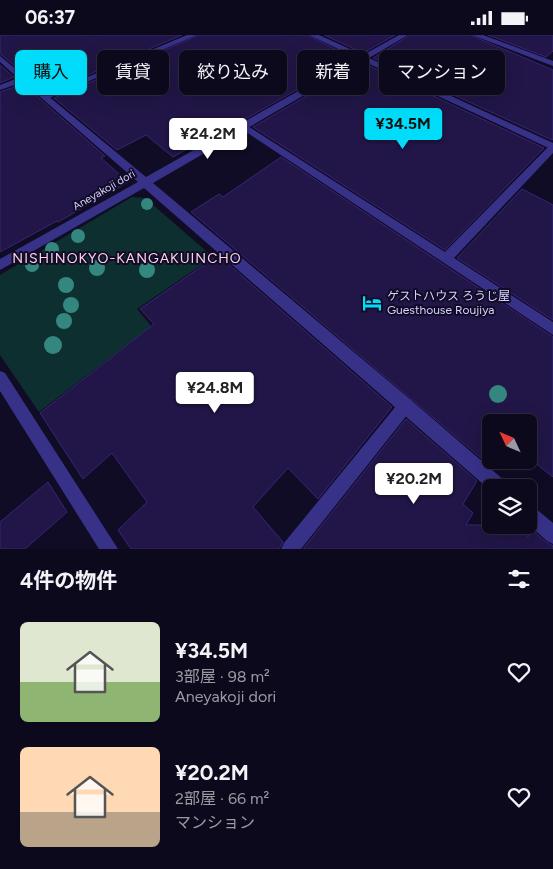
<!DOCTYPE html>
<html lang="ja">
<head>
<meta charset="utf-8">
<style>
	:root { --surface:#0d091c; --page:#161225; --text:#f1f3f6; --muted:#9a9aa3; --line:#2d2a3b; --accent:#00dcfa }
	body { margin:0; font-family:Figtree,"Noto Sans JP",sans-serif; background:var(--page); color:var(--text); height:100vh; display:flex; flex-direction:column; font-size:19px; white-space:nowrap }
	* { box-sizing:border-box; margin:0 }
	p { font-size:16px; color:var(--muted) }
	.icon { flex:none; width:28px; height:28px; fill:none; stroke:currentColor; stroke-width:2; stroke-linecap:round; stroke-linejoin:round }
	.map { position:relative; height:514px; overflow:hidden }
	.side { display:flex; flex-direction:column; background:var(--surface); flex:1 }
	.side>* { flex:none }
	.hud { position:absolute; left:15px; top:15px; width:524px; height:45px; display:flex; gap:10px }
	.needle { width:32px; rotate:314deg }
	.controls { position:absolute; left:482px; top:379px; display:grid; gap:10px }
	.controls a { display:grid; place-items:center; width:55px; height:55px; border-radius:8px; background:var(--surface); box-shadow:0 5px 20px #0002,0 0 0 1px var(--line); font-size:25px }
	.price { position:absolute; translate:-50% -42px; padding:0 11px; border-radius:5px; background:#fff; color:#222; font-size:16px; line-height:32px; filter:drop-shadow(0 1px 2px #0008) }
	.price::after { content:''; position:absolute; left:50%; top:30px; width:15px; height:11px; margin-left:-8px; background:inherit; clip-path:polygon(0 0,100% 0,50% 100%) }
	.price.on { background:var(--accent); color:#111 }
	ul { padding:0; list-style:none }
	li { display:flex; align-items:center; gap:15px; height:125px; padding:0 20px }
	li span { display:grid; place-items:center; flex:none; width:140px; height:100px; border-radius:8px; color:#555 }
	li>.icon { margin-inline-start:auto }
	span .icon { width:60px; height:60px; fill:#fffc; stroke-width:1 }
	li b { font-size:21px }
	h2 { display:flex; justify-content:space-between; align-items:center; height:60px; padding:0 20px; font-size:21px }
	.pill { padding:0 18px; border-radius:8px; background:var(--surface); box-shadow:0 5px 20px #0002,0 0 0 1px var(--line); font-size:18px; line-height:45px }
	.pill.on { background:var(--accent); color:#111 }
	.status { display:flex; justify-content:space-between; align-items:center; height:35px; padding:0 25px; background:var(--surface); direction:ltr }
	.status svg { height:14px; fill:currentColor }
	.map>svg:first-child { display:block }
	.green { fill:#0e2f2f }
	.building { fill:#211647; stroke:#372676 }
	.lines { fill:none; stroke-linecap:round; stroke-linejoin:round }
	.service { fill:#373288; fill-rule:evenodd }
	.minor { fill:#373288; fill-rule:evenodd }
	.tree { fill:#34877f }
	.labels { text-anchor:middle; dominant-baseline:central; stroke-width:4; stroke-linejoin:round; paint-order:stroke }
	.far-street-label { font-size:11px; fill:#d6cfff; stroke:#110c25 }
	.poi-label { font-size:12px; fill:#d6cfff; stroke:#110c25; text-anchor:start }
	.neighbourhood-label { font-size:14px; letter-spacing:1px; fill:#ffd1ed; stroke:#110c25 }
</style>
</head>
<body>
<div class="status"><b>06:37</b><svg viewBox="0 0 49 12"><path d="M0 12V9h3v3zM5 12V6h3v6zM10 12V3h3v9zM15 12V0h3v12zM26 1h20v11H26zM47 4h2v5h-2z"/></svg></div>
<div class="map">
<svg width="553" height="514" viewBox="0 0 553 514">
	<rect width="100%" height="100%" fill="#110c25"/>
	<path class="green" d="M 132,162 L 145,163 L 213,222 L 137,274 L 151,291 L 39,377 L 0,320 L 0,240 Z"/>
	<path class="building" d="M 0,0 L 182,0 L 47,57 L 0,19 Z
		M 199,0 L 307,0 L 353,23 L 240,87 L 238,85 L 173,122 L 146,100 L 117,115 L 54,63 Z
		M 324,0 L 395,0 L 363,18 Z
		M 410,0 L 470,0 L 553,35 L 553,104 L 552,105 L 373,23 Z
		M 488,0 L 553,0 L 553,16 L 546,22 Z
		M 363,28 L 544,113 L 445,215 L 253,92 Z
		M 0,30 L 14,42 L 0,48 Z
		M 23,49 L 105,121 L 101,123 L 128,147 L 58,187 L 57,186 L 0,217 L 0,57 Z
		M 281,122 L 553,302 L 553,442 L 529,423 L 529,388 L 491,388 L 491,425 L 505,425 L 498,435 L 488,429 L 191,177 L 219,159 L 223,162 Z
		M 522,154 L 553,170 L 553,285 L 457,223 Z
		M 218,220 L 392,372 L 318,464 L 288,433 L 253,472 L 283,507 L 279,514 L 131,514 L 118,495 L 147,467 L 112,418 L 83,444 L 40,378 L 154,289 L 140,274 Z
		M 406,384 L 477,446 L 463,469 L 473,478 L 466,490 L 514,490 L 528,502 L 532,495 L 546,507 L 553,511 L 553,514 L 303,514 Z
		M 48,447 L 67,477 L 25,514 L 0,514 L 0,487 Z"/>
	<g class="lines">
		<path class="service" d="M 187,0 L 197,0 L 47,64 L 40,62 Z
			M 472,0 L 483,0 L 553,26 L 553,31 Z
			M 243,88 L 445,217 L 550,110 L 553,109 L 553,118 L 454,223 L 553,287 L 553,300 L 240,93 L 240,89 Z
			M 406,363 L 411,365 L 413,370 L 411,375 L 301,514 L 281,514 L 284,508 L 401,365 Z"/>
		<path class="minor" d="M 309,0 L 319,0 L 363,20 L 399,0 L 408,0 L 369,23 L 553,108 L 553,115 L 363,26 L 153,148 L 411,365 L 505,446 L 507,452 L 491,452 L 491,456 L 144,153 L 0,235 L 0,224 L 138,147 L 23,47 L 0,55 L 0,50 L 18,43 L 0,27 L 0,21 L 146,142 L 357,23 Z
			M 0,336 L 5,338 L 118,514 L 99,514 L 0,356 Z
			M 529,471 L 535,473 L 553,488 L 553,509 L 547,506 L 529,490 Z"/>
	</g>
	<g class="tree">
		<circle cx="147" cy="169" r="6"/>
		<circle cx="78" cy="201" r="7"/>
		<circle cx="52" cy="214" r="7"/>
		<circle cx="32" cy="230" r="7"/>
		<circle cx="97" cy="233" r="8"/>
		<circle cx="147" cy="235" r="8"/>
		<circle cx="66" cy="250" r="8"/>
		<circle cx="71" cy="270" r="8"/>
		<circle cx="64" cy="286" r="8"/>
		<circle cx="53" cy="310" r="9"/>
		<circle cx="498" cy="359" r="9"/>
	</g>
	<defs>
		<g id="hotel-bare" transform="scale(1.5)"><path d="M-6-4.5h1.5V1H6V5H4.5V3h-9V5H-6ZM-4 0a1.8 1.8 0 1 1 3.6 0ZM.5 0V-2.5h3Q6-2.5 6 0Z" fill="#00dcfa" stroke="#110c25" stroke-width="2.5" paint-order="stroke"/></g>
	</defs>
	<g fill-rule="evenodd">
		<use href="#hotel-bare" x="372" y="268"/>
	</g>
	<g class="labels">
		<g class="far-street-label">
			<text transform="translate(104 155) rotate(-30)">Aneyakoji dori</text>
		</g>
		<g class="poi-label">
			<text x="387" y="261">ゲストハウス ろうじ屋<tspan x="387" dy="14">Guesthouse Roujiya</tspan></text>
		</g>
		<g class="neighbourhood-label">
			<text x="127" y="223">NISHINOKYO-KANGAKUINCHO</text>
		</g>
	</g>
</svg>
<div class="controls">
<a><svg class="needle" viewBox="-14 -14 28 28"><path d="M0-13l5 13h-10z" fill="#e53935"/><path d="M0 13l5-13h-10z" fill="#9a9aa3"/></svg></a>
<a><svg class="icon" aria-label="layers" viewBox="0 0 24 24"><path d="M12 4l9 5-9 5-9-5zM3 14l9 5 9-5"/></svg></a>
</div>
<b class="price on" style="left:403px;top:115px">¥34.5M</b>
<b class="price" style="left:208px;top:125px">¥24.2M</b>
<b class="price" style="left:215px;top:379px">¥24.8M</b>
<b class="price" style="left:414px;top:470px">¥20.2M</b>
<div class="hud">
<a class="pill on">購入</a>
<a class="pill">賃貸</a>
<a class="pill">絞り込み</a>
<a class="pill">新着</a>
<a class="pill">マンション</a>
</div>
</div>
<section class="side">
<h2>4件の物件<svg class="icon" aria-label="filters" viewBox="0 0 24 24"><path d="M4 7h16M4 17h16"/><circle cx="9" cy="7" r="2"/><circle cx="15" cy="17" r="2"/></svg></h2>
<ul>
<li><span style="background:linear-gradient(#dfe7d0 60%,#8fb573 0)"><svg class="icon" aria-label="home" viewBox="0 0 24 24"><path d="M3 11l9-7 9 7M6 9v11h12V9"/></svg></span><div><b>¥34.5M</b><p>3部屋 · 98 m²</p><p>Aneyakoji dori</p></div><svg class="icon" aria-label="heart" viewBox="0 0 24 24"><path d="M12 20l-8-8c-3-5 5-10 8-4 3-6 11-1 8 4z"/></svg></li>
<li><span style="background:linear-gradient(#ffd9b3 65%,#b9a48a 0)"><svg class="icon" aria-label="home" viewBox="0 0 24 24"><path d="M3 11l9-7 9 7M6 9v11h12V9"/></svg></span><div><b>¥20.2M</b><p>2部屋 · 66 m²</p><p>マンション</p></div><svg class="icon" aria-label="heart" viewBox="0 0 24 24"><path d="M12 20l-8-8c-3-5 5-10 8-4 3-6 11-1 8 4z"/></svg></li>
</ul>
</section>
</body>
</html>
